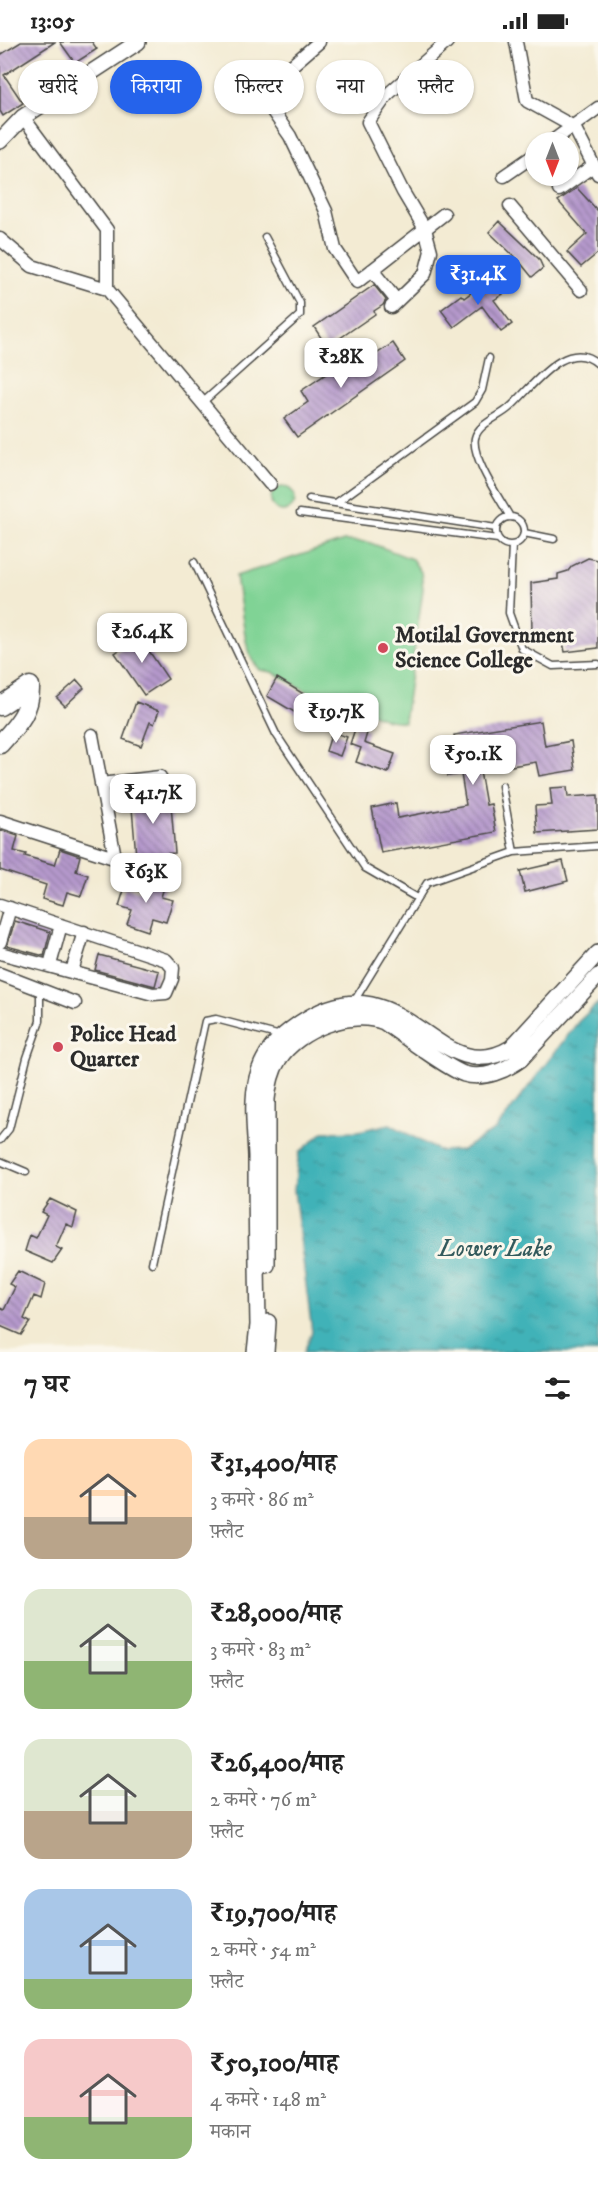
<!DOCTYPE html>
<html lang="hi">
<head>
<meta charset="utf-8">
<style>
	:root { --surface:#fff; --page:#f2f2f2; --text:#222; --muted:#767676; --accent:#2563eb }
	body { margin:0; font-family:"IM FELL DW Pica","Noto Serif Devanagari",serif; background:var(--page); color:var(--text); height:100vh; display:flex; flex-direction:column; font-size:22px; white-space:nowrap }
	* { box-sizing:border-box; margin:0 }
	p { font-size:20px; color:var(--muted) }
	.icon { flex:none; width:33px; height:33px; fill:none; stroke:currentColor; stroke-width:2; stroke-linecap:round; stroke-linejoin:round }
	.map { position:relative; height:1310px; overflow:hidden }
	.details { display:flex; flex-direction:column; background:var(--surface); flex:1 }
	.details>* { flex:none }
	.hud { position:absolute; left:18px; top:18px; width:562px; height:54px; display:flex; gap:12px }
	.needle { width:39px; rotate:180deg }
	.controls { position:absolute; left:525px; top:90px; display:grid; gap:12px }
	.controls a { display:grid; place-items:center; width:54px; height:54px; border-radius:50%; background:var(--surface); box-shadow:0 2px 4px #0004; font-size:30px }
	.price { position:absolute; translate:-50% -51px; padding:0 14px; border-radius:12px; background:#fff; color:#222; font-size:20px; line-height:39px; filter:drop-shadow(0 2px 3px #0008) }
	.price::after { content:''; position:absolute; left:50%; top:36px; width:18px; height:14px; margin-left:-9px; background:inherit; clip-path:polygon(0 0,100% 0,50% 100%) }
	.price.active { background:var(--accent); color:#fff }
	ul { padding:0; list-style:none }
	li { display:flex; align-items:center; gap:18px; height:150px; padding:0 24px }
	li span { display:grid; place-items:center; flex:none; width:168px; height:120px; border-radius:18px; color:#555 }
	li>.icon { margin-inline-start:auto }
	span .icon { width:72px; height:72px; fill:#fffc; stroke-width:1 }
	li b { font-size:26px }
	h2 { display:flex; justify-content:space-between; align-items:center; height:72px; padding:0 24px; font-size:26px }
	.chip { padding:0 21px; border-radius:27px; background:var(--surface); box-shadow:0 2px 4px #0004; font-size:21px; line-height:54px }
	.chip.active { background:var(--accent); color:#fff }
	.status { display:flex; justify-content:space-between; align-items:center; height:42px; padding:0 30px; background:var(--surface); direction:ltr }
	.status svg { height:16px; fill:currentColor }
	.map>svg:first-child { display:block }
	.grass { fill:url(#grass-tufts); stroke:#567f60; stroke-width:1.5 }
	.pitch { fill:#80d395; stroke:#567f60; stroke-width:1.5 }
	.water { fill:url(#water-ripples); stroke:#366e72; stroke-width:1.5 }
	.building { fill:url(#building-back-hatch) }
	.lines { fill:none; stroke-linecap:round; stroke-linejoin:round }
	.service-casing { stroke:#494844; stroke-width:9 }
	.minor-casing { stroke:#494844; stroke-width:15 }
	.tertiary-casing { stroke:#494844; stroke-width:18 }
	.secondary-casing { stroke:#494844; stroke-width:21 }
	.service { stroke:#fff; stroke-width:6 }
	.minor { stroke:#fff; stroke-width:12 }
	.tertiary { stroke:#fff; stroke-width:15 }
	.secondary { stroke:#fff; stroke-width:18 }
	.poi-dot { fill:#d1495b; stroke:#fbf7ec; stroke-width:2 }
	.labels { text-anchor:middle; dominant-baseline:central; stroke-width:6; stroke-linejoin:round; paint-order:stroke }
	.poi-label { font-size:22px; font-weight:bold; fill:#2b2b2b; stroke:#fbf7ec; text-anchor:start }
	.water-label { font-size:24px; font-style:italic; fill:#335a5c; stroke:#fbf7ec }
</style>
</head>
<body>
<div class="status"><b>13:05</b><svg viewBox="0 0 49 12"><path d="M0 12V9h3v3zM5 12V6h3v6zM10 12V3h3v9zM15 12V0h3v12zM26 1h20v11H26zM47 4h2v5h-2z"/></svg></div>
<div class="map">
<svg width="598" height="1310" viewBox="0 0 598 1310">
	<defs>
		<pattern id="grass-tufts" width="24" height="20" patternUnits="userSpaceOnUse" patternTransform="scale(1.5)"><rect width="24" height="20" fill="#80d395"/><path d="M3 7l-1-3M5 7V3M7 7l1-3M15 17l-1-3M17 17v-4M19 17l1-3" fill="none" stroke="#6fb581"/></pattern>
		<pattern id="water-ripples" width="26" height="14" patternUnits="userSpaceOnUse" patternTransform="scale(1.5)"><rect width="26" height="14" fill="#41b2b8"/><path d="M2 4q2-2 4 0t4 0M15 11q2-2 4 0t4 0" fill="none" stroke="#379196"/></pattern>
		<pattern id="building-back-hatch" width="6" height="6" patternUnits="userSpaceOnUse" patternTransform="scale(1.5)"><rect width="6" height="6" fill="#b599cc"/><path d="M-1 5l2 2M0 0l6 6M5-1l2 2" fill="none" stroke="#937da6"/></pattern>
	</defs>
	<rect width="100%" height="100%" fill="#fbf7ec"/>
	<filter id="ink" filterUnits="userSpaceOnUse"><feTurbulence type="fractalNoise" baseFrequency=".0167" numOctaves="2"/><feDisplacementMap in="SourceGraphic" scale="12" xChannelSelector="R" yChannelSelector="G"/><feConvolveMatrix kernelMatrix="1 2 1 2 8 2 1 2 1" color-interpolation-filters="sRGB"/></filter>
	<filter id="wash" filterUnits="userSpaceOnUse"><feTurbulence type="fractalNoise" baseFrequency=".008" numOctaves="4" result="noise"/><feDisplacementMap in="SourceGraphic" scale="24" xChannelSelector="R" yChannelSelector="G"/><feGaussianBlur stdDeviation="1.35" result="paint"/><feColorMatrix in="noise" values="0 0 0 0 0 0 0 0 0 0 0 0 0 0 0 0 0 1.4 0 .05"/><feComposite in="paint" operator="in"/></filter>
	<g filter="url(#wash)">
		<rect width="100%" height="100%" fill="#f3ebd3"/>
		<path class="grass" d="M271 457a12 12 0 1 1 24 0a12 12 0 1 1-24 0Z"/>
		<path class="pitch" d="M 344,499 L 368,500 L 412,517 L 421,530 L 423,547 L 404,680 L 388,678 L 373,672 L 345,675 L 327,660 L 272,630 L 260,628 L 252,618 L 246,599 L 236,534 Z"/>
		<path class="water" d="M 598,961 L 598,1310 L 304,1310 L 312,1290 L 294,1148 L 299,1111 L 323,1090 L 358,1089 L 390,1082 L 439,1109 L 462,1108 L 496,1087 L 578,980 Z"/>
		<g id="blocks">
			<path class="building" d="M 21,0 L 55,0 L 4,33 L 23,61 L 3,74 L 0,69 L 0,13 Z
				M 60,0 L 92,0 L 97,7 L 75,21 Z
				M 577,146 L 598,169 L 598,211 L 581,225 L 567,210 L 587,192 L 558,159 Z
				M 499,179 L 539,217 L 543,226 L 532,235 L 519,219 L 489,190 Z
				M 491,236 L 503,252 L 494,258 L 512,282 L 501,290 L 482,264 L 454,285 L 441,268 L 461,253 L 464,256 Z
				M 374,243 L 386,258 L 383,263 L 374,269 L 375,272 L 327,305 L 314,285 Z
				M 393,301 L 405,319 L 297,395 L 284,377 L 308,360 L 301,349 L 332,328 L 339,337 Z
				M 588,516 L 598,518 L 598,606 L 565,610 L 563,600 L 538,598 L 532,590 L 531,541 L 558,537 L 558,532 L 568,529 L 572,524 Z
				M 145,591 L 153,602 L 147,606 L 168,637 L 144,653 L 115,611 Z
				M 277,636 L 312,657 L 301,674 L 267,654 Z
				M 77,638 L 84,646 L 65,664 L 57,656 Z
				M 136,660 L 159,669 L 154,682 L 150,680 L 141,704 L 123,697 Z
				M 541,679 L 545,704 L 571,699 L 575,728 L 539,734 L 536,720 L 480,729 L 486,763 L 491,762 L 496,790 L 381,811 L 372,766 L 396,761 L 398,776 L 466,763 L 461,732 L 448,734 L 446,722 L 458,720 L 454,693 Z
				M 356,684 L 368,688 L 364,701 L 395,712 L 388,731 L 356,720 L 361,706 L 350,702 Z
				M 332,690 L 347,695 L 340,714 L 326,709 Z
				M 567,745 L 568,755 L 598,753 L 598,787 L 537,791 L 535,764 L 552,763 L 550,746 Z
				M 170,751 L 175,811 L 136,814 L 131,754 Z
				M 0,788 L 18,794 L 14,809 L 26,812 L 25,814 L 55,823 L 60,807 L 80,814 L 76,829 L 88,833 L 81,854 L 67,850 L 63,863 L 42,857 L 46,843 L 0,828 Z
				M 563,819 L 568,839 L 525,850 L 520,829 Z
				M 144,835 L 166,839 L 161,855 L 173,858 L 166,880 L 152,876 L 148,889 L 127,882 L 132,868 L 119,864 L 125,845 L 140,849 Z
				M 15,879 L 50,890 L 44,914 L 7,904 Z
				M 99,913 L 159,929 L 155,944 L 95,928 Z
				M 50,1157 L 77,1170 L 73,1185 L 66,1182 L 56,1205 L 62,1208 L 53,1221 L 25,1209 L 30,1193 L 36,1196 L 47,1173 L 41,1170 Z
				M 18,1229 L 45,1242 L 41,1257 L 34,1254 L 24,1277 L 30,1280 L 21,1293 L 0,1284 L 0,1266 L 4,1268 L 15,1245 L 9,1242 Z"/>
		</g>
	</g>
	<g filter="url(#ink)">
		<use href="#blocks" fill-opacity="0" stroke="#494844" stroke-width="1.5"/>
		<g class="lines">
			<g class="service-casing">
				<path id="service" d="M 202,361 L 300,273 L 300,261 L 265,195
					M 309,457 L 496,486
					M 336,461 L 475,360 L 482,348 L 489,316
					M 300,471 L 498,497
					M496 489a14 14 0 1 1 28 0a14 14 0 1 1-28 0Z
					M 510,475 C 500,457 471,415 475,396 C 478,382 499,375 509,366 C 529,350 566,292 598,322
					M 524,491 L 554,497
					M 512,503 L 509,571 L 522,607 L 553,624 L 598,622
					M 194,520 L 276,692 L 365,826 L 417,856
					M 502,744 L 514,810
					M 353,961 L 427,841 L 514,810 L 598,804
					M 0,1098 L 9,1087 L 27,1016 L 40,979 L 40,947
					M 0,1119 L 26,1130
					M 152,1221 L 205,979 L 216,977 L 281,994"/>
			</g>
			<g class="minor-casing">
				<path id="minor" d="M 319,0 L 260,51 L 290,94 L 326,169 L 335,207 L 357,240 L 444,172
					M 516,0 L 527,59 L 574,85 L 598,132
					M 23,75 L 107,188 L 107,247
					M 551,100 L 598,66
					M 504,134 L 536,112
					M 559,148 L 593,124
					M 510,164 L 581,248
					M 0,197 L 32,224 L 107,247 L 270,442
					M 372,228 L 397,259
					M 391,265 L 425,232 L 431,209 L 425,187 L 403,150 L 368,80 L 387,53 L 447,0
					M 92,693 L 115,815
					M 101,742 L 160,735
					M 0,779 L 157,830
					M 0,863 L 166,918 L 173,926 L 172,937 L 166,951 L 153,952 L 0,911
					M 0,900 L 10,866
					M 50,923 L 61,883
					M 72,929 L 84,890
					M 0,932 L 75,961"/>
			</g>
			<g class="tertiary-casing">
				<path id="tertiary" d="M 0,99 L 23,75 L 138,0
					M 267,1223 L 267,1057 C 269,1042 271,1029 279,1017 C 299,987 351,967 384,980 C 402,992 446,1026 464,1032 C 484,1038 506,1028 521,1017 L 598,934
					M 255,1310 L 258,1283 C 257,1226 256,1170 256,1114 C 255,1089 251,1061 257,1036 C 264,1009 278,996 300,981 C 403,911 436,1052 511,1006 L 598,911
					M 266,1310 L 268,1280"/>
			</g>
			<g class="secondary-casing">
				<path id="secondary" d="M 0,664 L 30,644
					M 0,702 C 16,684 31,670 30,644"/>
			</g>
			<use href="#service" class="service"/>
			<use href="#minor" class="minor"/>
			<use href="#tertiary" class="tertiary"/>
			<use href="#secondary" class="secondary"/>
		</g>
	</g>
	<g class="poi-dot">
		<circle cx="383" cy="606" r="6"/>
		<circle cx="58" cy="1005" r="6"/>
	</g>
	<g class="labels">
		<g class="poi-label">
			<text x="395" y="593">Motilal Government<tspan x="395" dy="25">Science College</tspan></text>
			<text x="70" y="992">Police Head<tspan x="70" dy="25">Quarter</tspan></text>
		</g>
		<g class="water-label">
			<text x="495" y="1207">Lower Lake</text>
		</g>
	</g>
</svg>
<div class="controls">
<a><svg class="needle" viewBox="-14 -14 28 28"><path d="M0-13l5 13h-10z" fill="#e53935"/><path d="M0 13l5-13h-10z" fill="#767676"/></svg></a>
</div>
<b class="price active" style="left:478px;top:264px">₹31.4K</b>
<b class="price" style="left:341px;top:347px">₹28K</b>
<b class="price" style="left:142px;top:622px">₹26.4K</b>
<b class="price" style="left:336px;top:702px">₹19.7K</b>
<b class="price" style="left:473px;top:744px">₹50.1K</b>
<b class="price" style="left:153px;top:783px">₹41.7K</b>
<b class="price" style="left:146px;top:862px">₹63K</b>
<div class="hud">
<a class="chip">खरीदें</a>
<a class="chip active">किराया</a>
<a class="chip">फ़िल्टर</a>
<a class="chip">नया</a>
<a class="chip">फ़्लैट</a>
</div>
</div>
<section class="details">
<h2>7 घर<svg class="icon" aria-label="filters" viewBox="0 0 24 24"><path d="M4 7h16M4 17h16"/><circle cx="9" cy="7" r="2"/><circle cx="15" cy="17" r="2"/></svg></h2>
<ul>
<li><span style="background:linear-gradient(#ffd9b3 65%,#b9a48a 0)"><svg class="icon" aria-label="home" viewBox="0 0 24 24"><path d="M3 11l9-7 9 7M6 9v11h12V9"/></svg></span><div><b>₹31,400/माह</b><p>3 कमरे · 86 m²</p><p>फ़्लैट</p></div></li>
<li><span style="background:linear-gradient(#dfe7d0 60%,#8fb573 0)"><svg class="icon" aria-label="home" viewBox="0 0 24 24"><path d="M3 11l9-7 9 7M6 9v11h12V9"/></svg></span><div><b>₹28,000/माह</b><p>3 कमरे · 83 m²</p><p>फ़्लैट</p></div></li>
<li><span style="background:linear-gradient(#dfe7d0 60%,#b9a48a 0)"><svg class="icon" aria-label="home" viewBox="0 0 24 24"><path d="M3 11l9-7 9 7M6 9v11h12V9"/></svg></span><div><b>₹26,400/माह</b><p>2 कमरे · 76 m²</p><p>फ़्लैट</p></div></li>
<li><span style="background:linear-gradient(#a9c7e8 75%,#8fb573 0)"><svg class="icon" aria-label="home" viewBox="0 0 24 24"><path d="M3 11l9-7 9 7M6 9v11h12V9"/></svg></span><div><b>₹19,700/माह</b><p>2 कमरे · 54 m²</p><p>फ़्लैट</p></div></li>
<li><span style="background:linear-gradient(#f6c9c9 65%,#8fb573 0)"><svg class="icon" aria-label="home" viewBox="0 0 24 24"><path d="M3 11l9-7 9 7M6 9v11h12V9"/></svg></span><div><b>₹50,100/माह</b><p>4 कमरे · 148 m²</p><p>मकान</p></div></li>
</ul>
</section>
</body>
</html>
